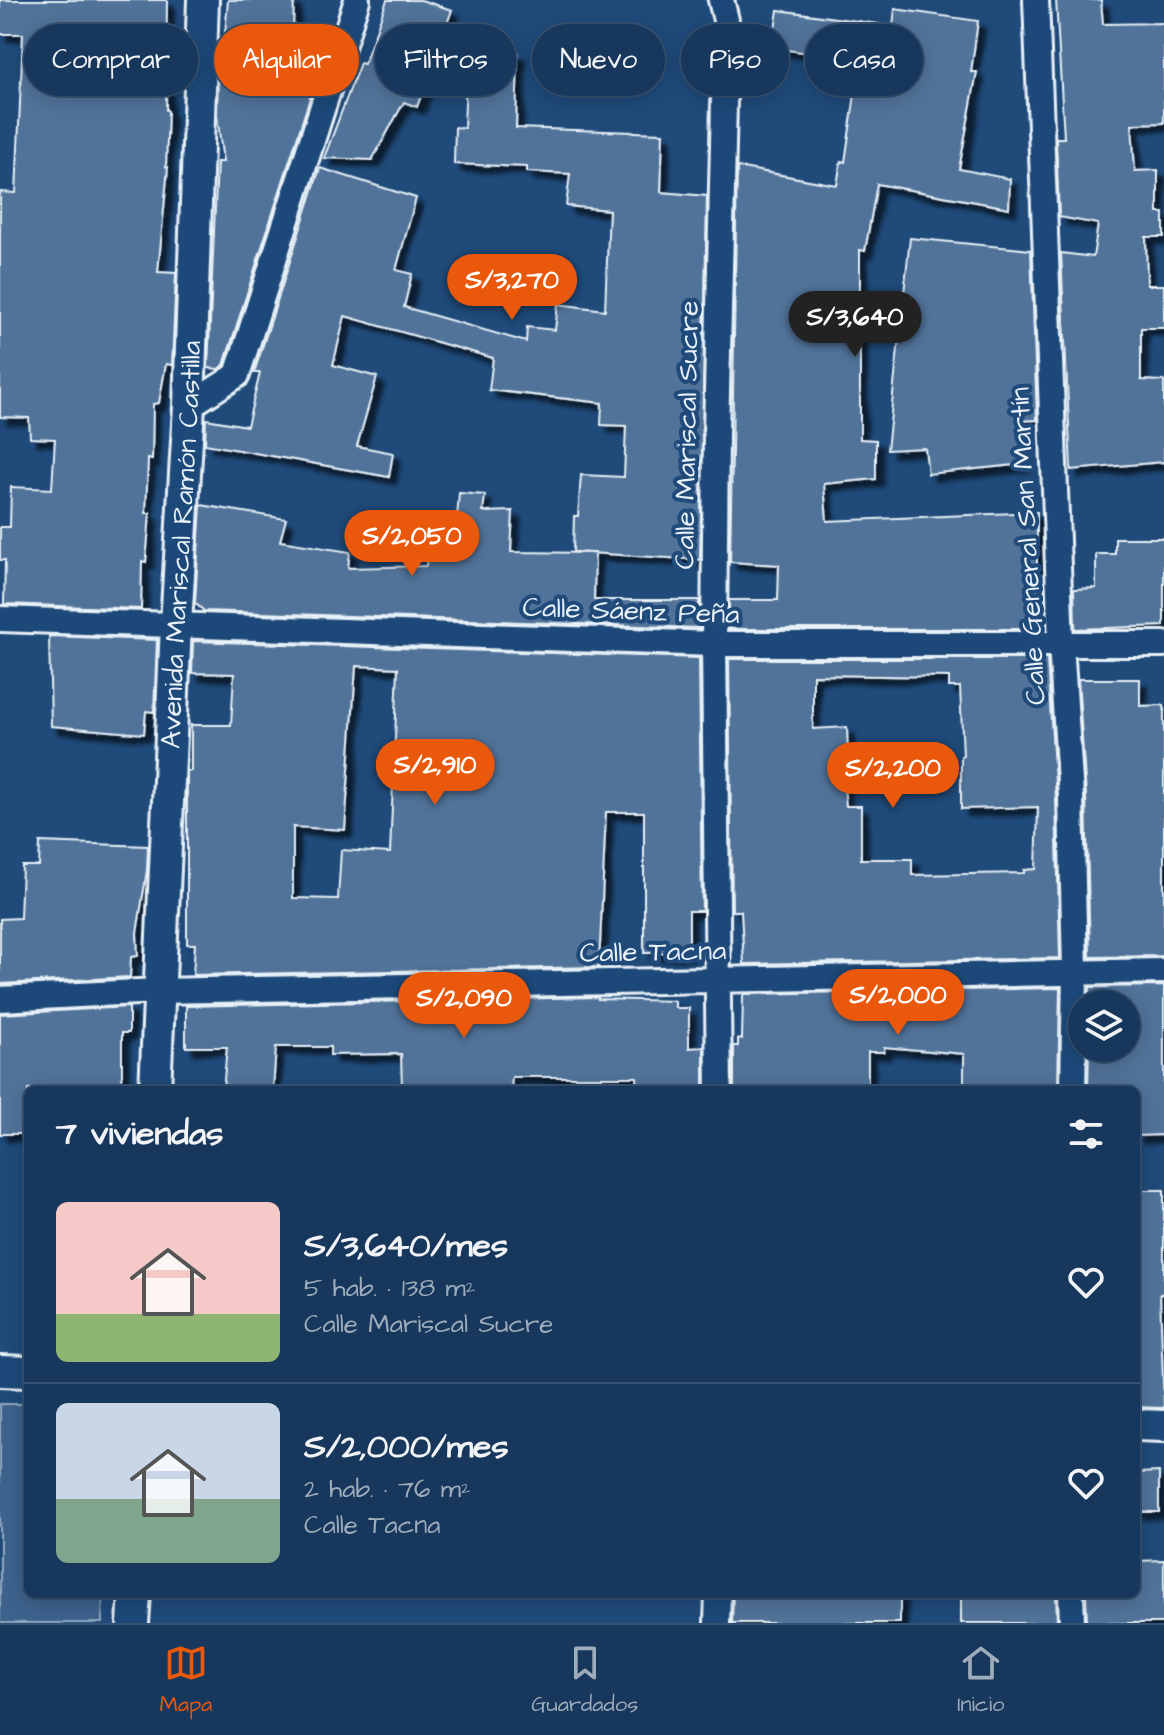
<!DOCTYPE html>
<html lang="es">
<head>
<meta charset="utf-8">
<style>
	:root { --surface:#17385c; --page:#203f62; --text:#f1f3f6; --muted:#9eacbb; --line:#365272; --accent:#ea580c }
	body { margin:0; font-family:"Architects Daughter",sans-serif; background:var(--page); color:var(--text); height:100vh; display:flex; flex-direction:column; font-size:30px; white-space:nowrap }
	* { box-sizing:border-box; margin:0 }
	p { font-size:26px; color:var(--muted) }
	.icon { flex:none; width:44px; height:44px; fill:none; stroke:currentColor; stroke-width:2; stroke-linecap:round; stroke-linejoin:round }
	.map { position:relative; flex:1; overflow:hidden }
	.drawer { position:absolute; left:24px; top:1086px; width:1116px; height:512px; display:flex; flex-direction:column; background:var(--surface); border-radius:12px; box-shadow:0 4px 20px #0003,0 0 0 2px var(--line) }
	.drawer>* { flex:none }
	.guide { position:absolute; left:24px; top:24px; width:1116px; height:72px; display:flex; gap:16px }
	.fabs { position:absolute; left:1068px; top:990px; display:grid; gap:16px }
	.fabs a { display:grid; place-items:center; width:72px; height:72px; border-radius:50%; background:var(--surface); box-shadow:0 4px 20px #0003,0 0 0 2px var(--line); font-size:40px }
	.price { position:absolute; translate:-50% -68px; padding:0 18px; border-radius:28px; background:var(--accent); color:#fff; font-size:26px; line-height:52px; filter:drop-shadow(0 2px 4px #0008) }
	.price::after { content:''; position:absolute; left:50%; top:48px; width:24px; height:18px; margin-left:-12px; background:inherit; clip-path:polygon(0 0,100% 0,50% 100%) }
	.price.current { background:#222; color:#fff }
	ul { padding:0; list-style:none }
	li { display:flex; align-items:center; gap:24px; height:200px; padding:0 32px }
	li+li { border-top:2px solid var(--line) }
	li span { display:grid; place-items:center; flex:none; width:224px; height:160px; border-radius:12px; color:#555 }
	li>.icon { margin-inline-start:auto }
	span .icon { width:96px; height:96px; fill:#fffc; stroke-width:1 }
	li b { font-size:34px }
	h2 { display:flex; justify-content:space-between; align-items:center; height:96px; padding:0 32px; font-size:34px }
	.chip { padding:0 28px; border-radius:36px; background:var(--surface); box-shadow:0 4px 20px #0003,0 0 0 2px var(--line); font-size:28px; line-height:72px }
	.chip.current { background:var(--accent); color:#fff }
	.tab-bar { display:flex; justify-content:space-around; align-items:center; height:112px; border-top:2px solid var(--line); background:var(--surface); font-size:22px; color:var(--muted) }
	.tab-bar a { display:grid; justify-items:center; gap:4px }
	.tab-bar .current { color:var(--accent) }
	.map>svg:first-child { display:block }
	.green { fill:#3c628c; stroke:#92aac2; stroke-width:2 }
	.building { fill:#517399; stroke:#e8f1f8; stroke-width:2; fill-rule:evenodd; filter:url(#shadow) }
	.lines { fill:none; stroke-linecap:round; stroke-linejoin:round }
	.minor-casing { stroke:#e8f1f8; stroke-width:30 }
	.tertiary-casing { stroke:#e8f1f8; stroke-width:36 }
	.minor { stroke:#1f4a7a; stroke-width:24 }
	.tertiary { stroke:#1f4a7a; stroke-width:30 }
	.labels { text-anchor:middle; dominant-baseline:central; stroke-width:8; stroke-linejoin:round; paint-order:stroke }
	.street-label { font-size:28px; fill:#e8f1f8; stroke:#1f4a7a }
</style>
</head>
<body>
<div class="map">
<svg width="1164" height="1623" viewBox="0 0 1164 1623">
	<defs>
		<filter id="shadow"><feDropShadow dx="7" dy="7" stdDeviation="2" flood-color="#0009"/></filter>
	</defs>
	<rect width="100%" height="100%" fill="#1f4a7a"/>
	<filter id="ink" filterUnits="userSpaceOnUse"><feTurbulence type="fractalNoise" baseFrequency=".0125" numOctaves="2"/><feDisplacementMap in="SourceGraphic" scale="16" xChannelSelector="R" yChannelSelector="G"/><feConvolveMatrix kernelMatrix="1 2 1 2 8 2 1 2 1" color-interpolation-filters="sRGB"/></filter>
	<g filter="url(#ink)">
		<path class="green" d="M 0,1404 L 28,1404 L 28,1594 L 103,1594 L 102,1623 L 0,1623 Z"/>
		<path class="building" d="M 0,0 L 167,0 L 166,110 L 168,111 L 166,167 L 168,167 L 158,272 L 176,273 L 172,365 L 166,364 L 159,403 L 153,404 L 152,460 L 148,459 L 146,513 L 150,513 L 146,562 L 142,561 L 141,609 L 4,604 L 5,560 L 0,560 L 0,527 L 10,527 L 11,487 L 52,489 L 55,439 L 30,438 L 29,418 L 0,417 L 0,192 L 16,193 L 23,34 L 0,34 Z
			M 228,0 L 294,0 L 293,30 L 321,33 L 317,76 L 224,365 L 218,369 L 208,368 L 217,162 L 223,162 L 217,115 L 218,77 L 221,77 Z
			M 387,0 L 421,0 L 452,10 L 417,107 L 404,102 L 372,160 L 324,158 L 360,63 L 364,64 Z
			M 1056,0 L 1101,0 L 1103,24 L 1164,23 L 1164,123 L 1132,124 L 1135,171 L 1158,170 L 1158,213 L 1164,213 L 1164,237 L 1146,237 L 1147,285 L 1164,285 L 1164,328 L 1141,328 L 1141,380 L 1164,381 L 1164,462 L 1071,470 L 1061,253 L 1093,257 L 1098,224 L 1059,217 L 1056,138 L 1064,138 Z
			M 895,9 L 978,21 L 971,72 L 977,72 L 959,169 L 1010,179 L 1009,208 L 877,184 L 865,251 L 860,250 L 860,439 L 876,440 L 876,479 L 824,484 L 827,521 L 1037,512 L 1037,592 L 1044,591 L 1045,629 L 729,629 L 729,600 L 778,600 L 779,565 L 730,562 L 737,167 L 837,185 L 841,161 L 845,162 L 860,60 L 772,48 L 778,10 L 893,26 Z
			M 467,51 L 518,53 L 516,128 L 663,133 L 661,192 L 707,196 L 700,560 L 573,552 L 574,516 L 578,516 L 581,475 L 624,477 L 626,426 L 601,425 L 602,403 L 489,390 L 493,358 L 345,316 L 333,365 L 377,377 L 357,446 L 393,453 L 389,477 L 205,444 L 206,419 L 247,426 L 260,373 L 254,373 L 320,168 L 416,198 L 396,270 L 412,274 L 404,307 L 526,342 L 527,327 L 555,330 L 558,304 L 605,310 L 609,210 L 566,206 L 570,174 L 527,172 L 527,167 L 454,164 L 455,127 L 464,128 Z
			M 910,238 L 1031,250 L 1037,420 L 1021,421 L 1024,464 L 928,474 L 925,448 L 887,450 Z
			M 459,493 L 485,495 L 483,512 L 513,511 L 511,552 L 595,553 L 594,600 L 699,600 L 699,628 L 204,611 L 195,603 L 201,505 L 286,519 L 280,541 L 350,552 L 348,568 L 426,566 L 427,554 L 454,555 Z
			M 1115,538 L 1164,538 L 1164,626 L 1075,629 L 1074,589 L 1096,588 L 1096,554 L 1115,554 Z
			M 49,636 L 157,640 L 154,712 L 146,711 L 144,734 L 51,726 Z
			M 193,641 L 699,658 L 702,911 L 689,911 L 689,953 L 644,953 L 644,812 L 606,812 L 599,967 L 193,975 L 195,944 L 187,944 L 187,771 L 191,771 L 191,725 L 231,725 L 234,674 L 192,673 ZM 356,666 L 398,668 L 390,853 L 341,850 L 338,899 L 293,898 L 293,827 L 345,830 Z
			M 729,659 L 1047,659 L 1056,798 L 1060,958 L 744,964 L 741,911 L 732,911 ZM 813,675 L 949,677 L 949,687 L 960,687 L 963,756 L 961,756 L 961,809 L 1038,807 L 1036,869 L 1024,870 L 1024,873 L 912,875 L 912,859 L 861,859 L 861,806 L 846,806 L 841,756 L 848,756 L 847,727 L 813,729 Z
			M 1078,679 L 1140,679 L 1140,706 L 1164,705 L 1164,956 L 1090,957 L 1086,796 Z
			M 40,842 L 148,846 L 147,870 L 137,933 L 138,956 L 131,957 L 130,977 L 0,984 L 0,919 L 20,918 L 22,866 L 39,866 Z
			M 1164,986 L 1164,1135 L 1136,1136 L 1136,1090 L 1088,1090 L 1089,1048 L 1126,1048 L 1126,1004 L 1089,1004 L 1090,987 Z
			M 1060,988 L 1058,1090 L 964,1090 L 964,1054 L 884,1047 L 884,1052 L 868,1052 L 868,1090 L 734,1090 L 734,1046 L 738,1046 L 738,1039 L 742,1039 L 743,996 L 745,994 Z
			M 598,997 L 598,999 L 675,1001 L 675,1008 L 689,1008 L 689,1048 L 704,1047 L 704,1090 L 638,1090 L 637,1077 L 512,1077 L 511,1090 L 402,1090 L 401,1054 L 330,1055 L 330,1047 L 276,1047 L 273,1090 L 223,1090 L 227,1047 L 186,1047 L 186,1006 Z
			M 129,1007 L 129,1033 L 122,1033 L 122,1090 L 28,1090 L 28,1134 L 0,1134 L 0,1014 Z
			M 1136,1190 L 1164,1190 L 1164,1294 L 1160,1294 L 1164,1408 L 1136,1407 Z
			M 1159,1472 L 1159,1512 L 1136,1512 L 1136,1473 Z
			M 1164,1560 L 1164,1623 L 1087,1623 L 1086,1594 L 1136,1594 L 1136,1561 Z
			M 733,1594 L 900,1594 L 900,1623 L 732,1623 Z
			M 961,1594 L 1056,1594 L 1057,1623 L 961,1623 Z"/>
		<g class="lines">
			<g class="minor-casing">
				<path id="minor" d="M 1036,0 L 1061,644 L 1071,797 L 1075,971 L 1073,1090
					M 189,406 L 237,375 L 357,0
					M 0,619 L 714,644 L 1164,644
					M 0,999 L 158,991 L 1164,971
					M 719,1090 L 714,644 L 716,434 L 726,20 L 721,0
					M 1071,1594 L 1072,1623
					M 717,1623 L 718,1594"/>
			</g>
			<g class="tertiary-casing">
				<g id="tertiary">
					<path id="s1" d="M 155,1090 L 176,625 L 189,406 L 203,0"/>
					<path d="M 0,1371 L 28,1372"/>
					<path d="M 1136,1425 L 1164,1426"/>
					<path d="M 133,1623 L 135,1594"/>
				</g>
			</g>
			<use href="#minor" class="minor"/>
			<use href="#tertiary" class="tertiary"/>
		</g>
	</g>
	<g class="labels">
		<g class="street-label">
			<text transform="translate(687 435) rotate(-89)">Calle Mariscal Sucre</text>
			<text stroke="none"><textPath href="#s1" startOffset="546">Avenida Mariscal Ramón Castilla</textPath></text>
			<text transform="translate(1028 546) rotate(-93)">Calle General San Martín</text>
			<text transform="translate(631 611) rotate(2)">Calle Sáenz Peña</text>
			<text transform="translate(653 952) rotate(-1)">Calle Tacna</text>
		</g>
	</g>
</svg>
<div class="fabs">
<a><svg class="icon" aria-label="layers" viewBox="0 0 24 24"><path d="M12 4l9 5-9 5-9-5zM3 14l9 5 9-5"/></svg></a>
</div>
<b class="price" style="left:512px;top:322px">S/3,270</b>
<b class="price current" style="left:855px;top:359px">S/3,640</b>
<b class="price" style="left:412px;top:578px">S/2,050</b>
<b class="price" style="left:435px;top:807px">S/2,910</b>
<b class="price" style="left:893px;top:810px">S/2,200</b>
<b class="price" style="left:898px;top:1037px">S/2,000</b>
<b class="price" style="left:464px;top:1040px">S/2,090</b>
<div class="guide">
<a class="chip">Comprar</a>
<a class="chip current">Alquilar</a>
<a class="chip">Filtros</a>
<a class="chip">Nuevo</a>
<a class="chip">Piso</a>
<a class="chip">Casa</a>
</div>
<section class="drawer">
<h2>7 viviendas<svg class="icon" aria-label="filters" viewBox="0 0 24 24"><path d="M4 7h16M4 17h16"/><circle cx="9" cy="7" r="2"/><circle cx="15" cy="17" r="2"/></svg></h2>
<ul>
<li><span style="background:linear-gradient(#f6c9c9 70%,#8fb573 0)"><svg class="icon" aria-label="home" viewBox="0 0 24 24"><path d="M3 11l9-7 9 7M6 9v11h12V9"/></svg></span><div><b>S/3,640/mes</b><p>5 hab. · 138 m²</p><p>Calle Mariscal Sucre</p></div><svg class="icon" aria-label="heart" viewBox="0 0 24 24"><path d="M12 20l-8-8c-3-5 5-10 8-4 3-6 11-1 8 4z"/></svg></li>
<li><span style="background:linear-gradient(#c9d6e8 60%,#7fa58c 0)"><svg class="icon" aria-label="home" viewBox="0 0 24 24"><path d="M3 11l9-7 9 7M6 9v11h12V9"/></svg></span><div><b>S/2,000/mes</b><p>2 hab. · 76 m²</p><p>Calle Tacna</p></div><svg class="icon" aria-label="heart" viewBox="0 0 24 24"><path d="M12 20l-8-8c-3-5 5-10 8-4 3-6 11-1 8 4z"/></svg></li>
</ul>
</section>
</div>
<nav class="tab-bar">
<a class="current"><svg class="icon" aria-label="map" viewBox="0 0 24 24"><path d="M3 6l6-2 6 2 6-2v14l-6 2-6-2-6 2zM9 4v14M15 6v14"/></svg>Mapa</a>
<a><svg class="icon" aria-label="saved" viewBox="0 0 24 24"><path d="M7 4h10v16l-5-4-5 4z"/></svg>Guardados</a>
<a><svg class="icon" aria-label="home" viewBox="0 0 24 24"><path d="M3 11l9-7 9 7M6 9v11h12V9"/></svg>Inicio</a>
</nav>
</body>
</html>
